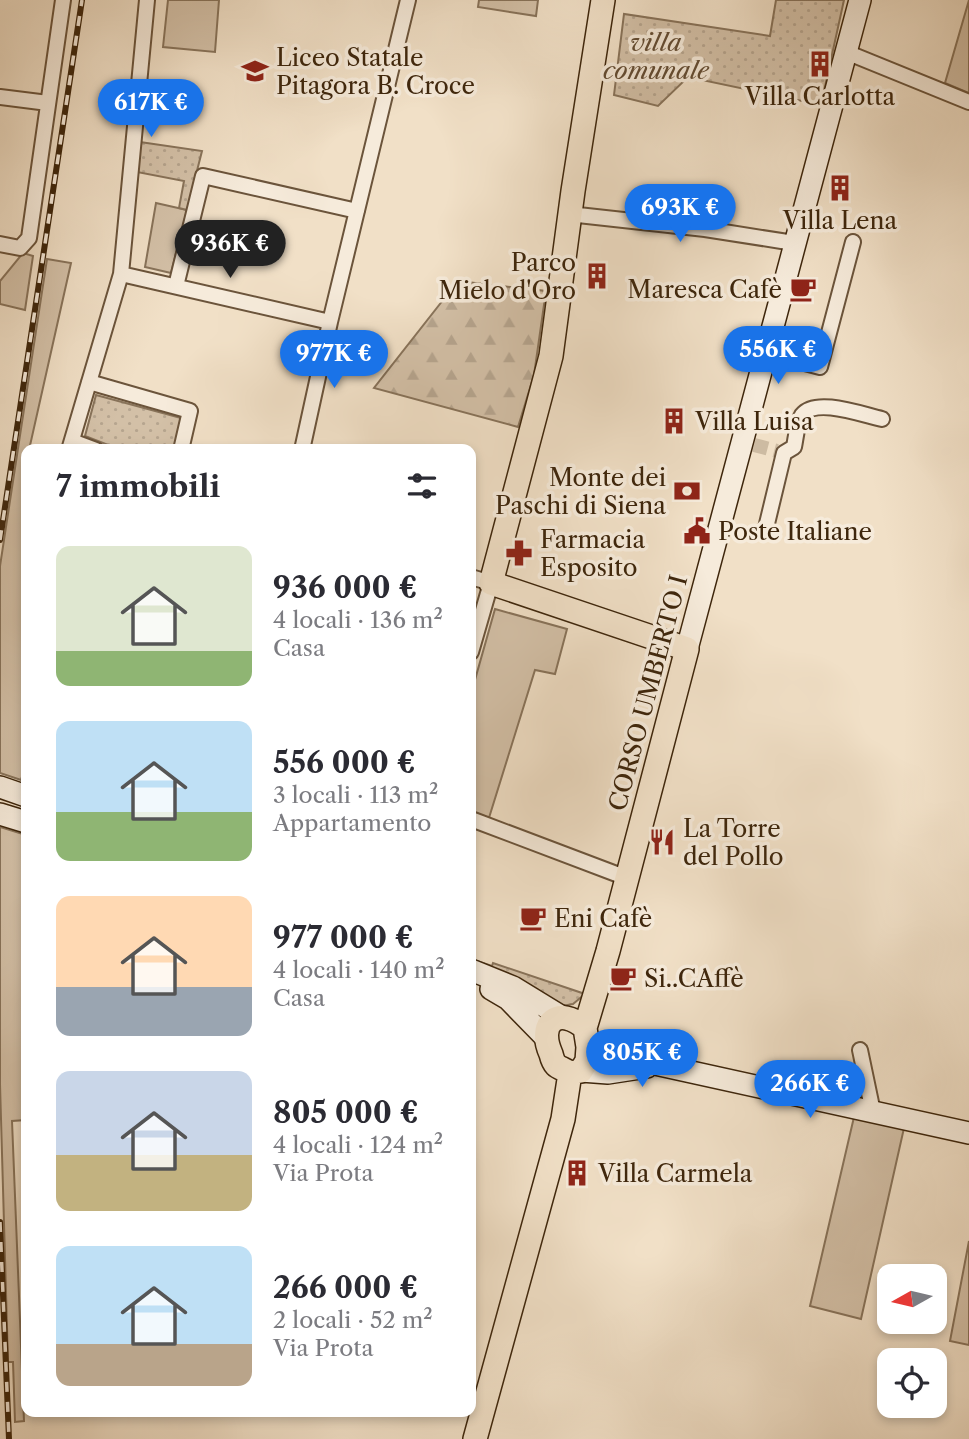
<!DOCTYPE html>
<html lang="it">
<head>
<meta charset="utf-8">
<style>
	:root { --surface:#fff; --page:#f2f2f3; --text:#2b2b33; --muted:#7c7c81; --accent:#1a73e8 }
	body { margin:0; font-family:"Libre Caslon Text",serif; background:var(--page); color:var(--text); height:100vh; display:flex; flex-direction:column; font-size:26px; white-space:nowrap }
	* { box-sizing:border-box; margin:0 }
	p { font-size:23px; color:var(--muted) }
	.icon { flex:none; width:38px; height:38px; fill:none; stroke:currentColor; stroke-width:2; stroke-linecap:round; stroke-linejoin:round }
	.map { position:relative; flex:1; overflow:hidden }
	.sheet { position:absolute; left:21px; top:444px; width:455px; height:973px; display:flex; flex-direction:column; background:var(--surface); border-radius:14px; box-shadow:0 4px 10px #0003 }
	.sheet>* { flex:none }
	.needle { width:46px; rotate:262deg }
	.controls { position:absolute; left:877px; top:1264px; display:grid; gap:14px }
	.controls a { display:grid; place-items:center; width:70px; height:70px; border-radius:14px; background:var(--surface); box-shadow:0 4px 10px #0003; font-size:35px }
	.price { position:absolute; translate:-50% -60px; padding:0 16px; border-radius:24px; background:var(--accent); color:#fff; font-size:23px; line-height:46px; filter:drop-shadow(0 2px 4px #0008) }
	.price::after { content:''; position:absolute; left:50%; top:42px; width:21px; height:16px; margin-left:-10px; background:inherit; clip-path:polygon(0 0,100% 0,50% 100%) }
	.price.selected { background:#222; color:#fff }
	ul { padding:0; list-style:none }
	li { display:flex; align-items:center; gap:21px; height:175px; padding:0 35px }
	li span { display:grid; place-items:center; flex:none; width:196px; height:140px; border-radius:14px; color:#555 }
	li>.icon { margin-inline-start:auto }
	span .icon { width:84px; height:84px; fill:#fffc; stroke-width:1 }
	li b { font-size:30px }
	h2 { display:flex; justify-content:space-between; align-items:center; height:84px; padding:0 35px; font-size:30px }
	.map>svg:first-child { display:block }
	.grass { fill:#d3c0a7; stroke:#88735a; stroke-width:2 }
	.forest { fill:url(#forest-firs); stroke:#88735a; stroke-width:2 }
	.park { fill:url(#park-dots); stroke:#88735a; stroke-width:2 }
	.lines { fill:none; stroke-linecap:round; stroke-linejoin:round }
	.street-tunnel { stroke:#cdbba2; stroke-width:14; stroke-dasharray:14 7; stroke-linecap:butt }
	.street-casing { stroke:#6b543b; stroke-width:18 }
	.secondary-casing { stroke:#3e260c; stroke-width:24 }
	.primary-casing { stroke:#3e260c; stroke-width:26 }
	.street { stroke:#f6ebdb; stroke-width:14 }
	.secondary { stroke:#f6ebdb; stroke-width:21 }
	.primary { stroke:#f1e0c7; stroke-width:23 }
	.rail-casing { stroke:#3e260c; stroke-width:6 }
	.rail { stroke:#f6ebdb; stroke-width:3.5; stroke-dasharray:10; stroke-linecap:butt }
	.labels { text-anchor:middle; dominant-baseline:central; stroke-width:7; stroke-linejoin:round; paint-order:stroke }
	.park-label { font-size:24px; font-style:italic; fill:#634c33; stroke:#f6ebdb }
	.poi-label { font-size:24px; fill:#3e260c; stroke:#f6ebdb; text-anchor:start }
	.street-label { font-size:24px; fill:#3e260c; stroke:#f6ebdb }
</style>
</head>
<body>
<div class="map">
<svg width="969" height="1439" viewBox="0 0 969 1439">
	<defs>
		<pattern id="forest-firs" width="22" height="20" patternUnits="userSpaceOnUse" patternTransform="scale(1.75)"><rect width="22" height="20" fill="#d3c0a7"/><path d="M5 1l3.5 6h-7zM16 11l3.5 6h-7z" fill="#b6a58f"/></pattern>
		<pattern id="park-dots" width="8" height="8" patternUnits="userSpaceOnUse" patternTransform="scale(1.75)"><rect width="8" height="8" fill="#d3c0a7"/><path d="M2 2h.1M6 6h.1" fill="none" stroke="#b6a58f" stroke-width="1.8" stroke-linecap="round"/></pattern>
	</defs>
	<rect width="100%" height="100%" fill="#f1e0c7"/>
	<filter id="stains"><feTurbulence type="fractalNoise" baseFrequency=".00286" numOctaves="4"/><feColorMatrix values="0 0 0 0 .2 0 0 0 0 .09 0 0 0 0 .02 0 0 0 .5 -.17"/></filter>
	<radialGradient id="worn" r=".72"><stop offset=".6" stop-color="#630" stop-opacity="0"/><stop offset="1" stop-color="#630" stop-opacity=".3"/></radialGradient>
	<path class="grass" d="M 168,0 L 219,0 L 215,52 L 163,47 Z
		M 479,0 L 538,0 L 536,16 L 478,7 Z
		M 969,0 L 969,93 L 945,83 Z
		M 156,203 L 187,210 L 171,273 L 145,267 Z
		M 23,253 L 33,256 L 25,310 L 0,304 L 0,281 Z
		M 47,259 L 71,263 L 29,450 L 26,450 L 24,475 L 26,476 L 26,763 L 21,780 L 0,773 L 0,566 Z
		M 495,609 L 567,629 L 555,674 L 535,670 L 488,821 L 471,815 L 471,694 Z
		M 0,827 L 26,835 L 26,1120 L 12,1121 L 24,1421 L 15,1422 L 13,1362 L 8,1362 L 0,1084 Z
		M 854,1117 L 904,1128 L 861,1319 L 810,1306 Z
		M 969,1241 L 969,1345 L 950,1341 Z"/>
	<path class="forest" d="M 458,281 L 546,291 L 534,375 L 518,427 L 374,388 Z"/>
	<path class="park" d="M 776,0 L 844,0 L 821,105 L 688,77 L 658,106 L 614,95 L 624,14 L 770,36 Z
		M 140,142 L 202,151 L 187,210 L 179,208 L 184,181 L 137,172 Z
		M 96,395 L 181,418 L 174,450 L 121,450 L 85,436 Z
		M 471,959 L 492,966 L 493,963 L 585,994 L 573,1004 L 562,1006 L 471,962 Z"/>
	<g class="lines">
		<path class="street-tunnel" d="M 777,355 L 801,362
			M 754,445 L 777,451"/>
		<g class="street-casing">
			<path id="street" d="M 846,52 L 969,102
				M 0,97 L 48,103
				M 569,214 L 705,229 L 794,243
				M 0,244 L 20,248 L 29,238 L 63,0
				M 121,274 L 330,322
				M 176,286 L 203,176 L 357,211
				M 801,362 L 820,367 L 853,242
				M 89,382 L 190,411 L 181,450
				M 72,441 L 96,450
				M 69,450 L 121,274 L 147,0
				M 302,450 L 330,322 L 408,0
				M 765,532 L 784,453 L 794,447 C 796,437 797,423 802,415 C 816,397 863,415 882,419
				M 471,577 L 491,583 L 471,652
				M 471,819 L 627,878
				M 860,1050 L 873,1112"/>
		</g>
		<g class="secondary-casing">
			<path id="secondary" d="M 687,649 L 860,0
				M 0,787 L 26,796
				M 0,814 L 26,822
				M 471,970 L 513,987 L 562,1017
				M 491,989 L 508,999 L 545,1037
				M 588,1047 L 596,1051 L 969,1133
				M 581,1071 L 608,1073 L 647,1067"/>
		</g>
		<g class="primary-casing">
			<path id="primary" d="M 570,1073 L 581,1071 L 587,1061 L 588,1047 L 585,1028 L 608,951 L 687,649 L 491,583 L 551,356 L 573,191 L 603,0
				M 570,1073 C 566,1070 559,1068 556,1065 C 553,1062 552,1058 551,1054 C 537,1023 558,1005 585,1028
				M 475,1439 L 563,1119 L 570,1073"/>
		</g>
		<use href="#street" class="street"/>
		<use href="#secondary" class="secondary"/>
		<use href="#primary" class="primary"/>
		<g class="rail-casing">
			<path id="rail" d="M 0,540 L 82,0
				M 0,1222 L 9,1439"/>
		</g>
		<use href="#rail" class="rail"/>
	</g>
	<defs>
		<g id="building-bare" transform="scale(2.1)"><path d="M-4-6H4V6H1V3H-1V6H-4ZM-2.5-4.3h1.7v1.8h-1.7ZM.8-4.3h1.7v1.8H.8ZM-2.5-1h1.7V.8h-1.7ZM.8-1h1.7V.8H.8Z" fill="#8f2418" stroke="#f6ebdb" stroke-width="2.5" paint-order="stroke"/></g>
		<g id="school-bare" transform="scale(2.1)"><path d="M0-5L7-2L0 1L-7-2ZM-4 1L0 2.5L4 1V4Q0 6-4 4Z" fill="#8f2418" stroke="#f6ebdb" stroke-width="2.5" paint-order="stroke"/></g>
		<g id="cafe-bare" transform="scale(2.1)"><path d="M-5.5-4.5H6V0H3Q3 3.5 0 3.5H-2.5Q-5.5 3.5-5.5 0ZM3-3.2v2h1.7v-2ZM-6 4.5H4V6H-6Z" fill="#8f2418" stroke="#f6ebdb" stroke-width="2.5" paint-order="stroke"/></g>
		<g id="bank-bare" transform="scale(2.1)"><path d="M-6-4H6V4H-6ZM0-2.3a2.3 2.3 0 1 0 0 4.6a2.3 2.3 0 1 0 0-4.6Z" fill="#8f2418" stroke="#f6ebdb" stroke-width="2.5" paint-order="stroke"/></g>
		<g id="civic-bare" transform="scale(2.1)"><path d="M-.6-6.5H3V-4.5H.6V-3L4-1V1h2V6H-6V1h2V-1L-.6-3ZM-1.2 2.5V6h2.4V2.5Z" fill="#8f2418" stroke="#f6ebdb" stroke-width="2.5" paint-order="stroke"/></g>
		<g id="pharmacy-bare" transform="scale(2.1)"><path d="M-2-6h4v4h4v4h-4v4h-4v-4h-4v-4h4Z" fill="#8f2418" stroke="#f6ebdb" stroke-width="2.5" paint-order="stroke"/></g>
		<g id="restaurant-bare" transform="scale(2.1)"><path d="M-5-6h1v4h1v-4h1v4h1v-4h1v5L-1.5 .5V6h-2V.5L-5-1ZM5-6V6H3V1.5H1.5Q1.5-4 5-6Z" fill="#8f2418" stroke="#f6ebdb" stroke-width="2.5" paint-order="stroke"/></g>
	</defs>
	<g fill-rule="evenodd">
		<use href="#building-bare" x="820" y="64"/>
		<use href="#school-bare" x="255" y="71"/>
		<use href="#building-bare" x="840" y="188"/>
		<use href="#building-bare" x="597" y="276"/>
		<use href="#cafe-bare" x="803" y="289"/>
		<use href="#building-bare" x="674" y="421"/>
		<use href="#bank-bare" x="687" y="491"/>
		<use href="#civic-bare" x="697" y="531"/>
		<use href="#pharmacy-bare" x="519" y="553"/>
		<use href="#restaurant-bare" x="662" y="842"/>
		<use href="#cafe-bare" x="533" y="918"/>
		<use href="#cafe-bare" x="623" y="978"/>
		<use href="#building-bare" x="577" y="1173"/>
	</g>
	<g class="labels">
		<g class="park-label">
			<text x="656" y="42">villa<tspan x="656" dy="28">comunale</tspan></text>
		</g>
		<g class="poi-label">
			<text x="276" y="57">Liceo Statale<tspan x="276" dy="28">Pitagora B. Croce</tspan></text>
			<text x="820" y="96" text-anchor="middle">Villa Carlotta</text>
			<text x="840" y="220" text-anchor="middle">Villa Lena</text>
			<text x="576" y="262" text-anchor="end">Parco<tspan x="576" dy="28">Mielo d'Oro</tspan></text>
			<text x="782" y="289" text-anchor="end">Maresca Cafè</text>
			<text x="695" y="421">Villa Luisa</text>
			<text x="666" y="477" text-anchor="end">Monte dei<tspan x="666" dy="28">Paschi di Siena</tspan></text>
			<text x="718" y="531">Poste Italiane</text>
			<text x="540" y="539">Farmacia<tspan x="540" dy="28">Esposito</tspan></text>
			<text x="683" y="828">La Torre<tspan x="683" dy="28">del Pollo</tspan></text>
			<text x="554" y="918">Eni Cafè</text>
			<text x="644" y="978">Si..CAffè</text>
			<text x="598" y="1173">Villa Carmela</text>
		</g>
		<g class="street-label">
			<text transform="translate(648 693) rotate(-75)">CORSO UMBERTO I</text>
		</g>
	</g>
	<rect width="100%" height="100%" filter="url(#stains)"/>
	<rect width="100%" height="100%" fill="url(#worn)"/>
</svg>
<div class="controls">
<a><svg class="needle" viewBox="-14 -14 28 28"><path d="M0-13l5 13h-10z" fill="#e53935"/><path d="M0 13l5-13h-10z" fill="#7c7c81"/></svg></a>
<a><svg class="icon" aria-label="locate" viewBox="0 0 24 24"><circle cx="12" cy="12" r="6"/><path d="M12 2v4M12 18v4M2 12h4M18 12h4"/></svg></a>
</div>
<b class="price" style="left:151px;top:139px">617K €</b>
<b class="price" style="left:680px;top:244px">693K €</b>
<b class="price selected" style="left:230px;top:280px">936K €</b>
<b class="price" style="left:778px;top:386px">556K €</b>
<b class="price" style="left:334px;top:390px">977K €</b>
<b class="price" style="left:642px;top:1089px">805K €</b>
<b class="price" style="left:810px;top:1120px">266K €</b>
<section class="sheet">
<h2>7 immobili<svg class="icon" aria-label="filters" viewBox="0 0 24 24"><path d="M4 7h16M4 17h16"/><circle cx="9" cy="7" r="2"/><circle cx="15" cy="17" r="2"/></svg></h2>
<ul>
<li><span style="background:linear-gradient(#dfe7d0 75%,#8fb573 0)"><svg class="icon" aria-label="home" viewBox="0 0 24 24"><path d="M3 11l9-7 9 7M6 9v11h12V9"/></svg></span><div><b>936 000 €</b><p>4 locali · 136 m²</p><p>Casa</p></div></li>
<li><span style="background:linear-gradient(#bfe0f5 65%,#8fb573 0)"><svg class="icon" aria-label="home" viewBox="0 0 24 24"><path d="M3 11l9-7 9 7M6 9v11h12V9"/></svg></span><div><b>556 000 €</b><p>3 locali · 113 m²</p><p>Appartamento</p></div></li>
<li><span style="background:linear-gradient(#ffd9b3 65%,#9aa5b1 0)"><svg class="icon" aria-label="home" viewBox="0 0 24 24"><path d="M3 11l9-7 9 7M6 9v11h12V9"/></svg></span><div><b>977 000 €</b><p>4 locali · 140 m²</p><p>Casa</p></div></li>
<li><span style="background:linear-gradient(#c9d6e8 60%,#c2b280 0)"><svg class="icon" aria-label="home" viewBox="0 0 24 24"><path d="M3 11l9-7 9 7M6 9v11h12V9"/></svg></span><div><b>805 000 €</b><p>4 locali · 124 m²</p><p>Via Prota</p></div></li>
<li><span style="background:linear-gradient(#bfe0f5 70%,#b9a48a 0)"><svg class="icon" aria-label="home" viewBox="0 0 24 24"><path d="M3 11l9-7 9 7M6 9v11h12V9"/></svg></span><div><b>266 000 €</b><p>2 locali · 52 m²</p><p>Via Prota</p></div></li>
</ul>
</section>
</div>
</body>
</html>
